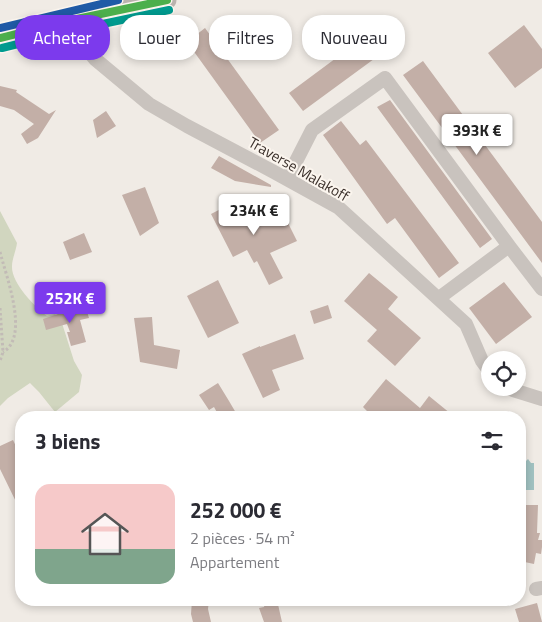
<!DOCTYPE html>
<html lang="fr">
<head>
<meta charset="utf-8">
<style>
	:root { --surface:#fff; --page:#f7f7f7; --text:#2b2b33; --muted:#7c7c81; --line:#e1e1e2; --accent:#7c3aed }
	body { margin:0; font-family:"Titillium Web",sans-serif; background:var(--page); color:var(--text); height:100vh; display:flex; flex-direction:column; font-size:19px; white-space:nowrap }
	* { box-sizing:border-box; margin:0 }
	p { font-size:16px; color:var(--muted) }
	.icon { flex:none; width:28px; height:28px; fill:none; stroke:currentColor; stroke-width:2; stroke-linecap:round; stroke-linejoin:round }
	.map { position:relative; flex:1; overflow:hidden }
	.details { position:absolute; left:15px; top:411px; width:511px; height:195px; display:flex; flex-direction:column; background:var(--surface); border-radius:20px; box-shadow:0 2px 8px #0003 }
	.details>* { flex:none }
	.banner { position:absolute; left:15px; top:15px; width:512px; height:45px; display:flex; gap:10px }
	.fabs { position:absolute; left:481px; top:351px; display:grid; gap:10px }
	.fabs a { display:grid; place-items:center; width:45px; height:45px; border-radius:50%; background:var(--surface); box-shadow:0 2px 8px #0003; font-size:25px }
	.price { position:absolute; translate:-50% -42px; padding:0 11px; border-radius:5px; background:#fff; color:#222; font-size:16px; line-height:32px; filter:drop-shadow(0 1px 2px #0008) }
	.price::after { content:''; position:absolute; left:50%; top:30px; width:15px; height:11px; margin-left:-8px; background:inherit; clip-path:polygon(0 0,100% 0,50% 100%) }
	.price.selected { background:var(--accent); color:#fff }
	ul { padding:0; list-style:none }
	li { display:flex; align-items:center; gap:15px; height:125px; padding:0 20px }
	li+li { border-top:1px solid var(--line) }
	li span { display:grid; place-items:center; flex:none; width:140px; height:100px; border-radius:15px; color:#555 }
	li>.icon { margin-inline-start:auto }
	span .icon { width:60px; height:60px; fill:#fffc; stroke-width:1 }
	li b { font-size:21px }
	h2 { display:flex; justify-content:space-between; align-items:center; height:60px; padding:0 20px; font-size:21px }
	.pill { padding:0 18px; border-radius:20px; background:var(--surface); box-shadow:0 2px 8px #0003; font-size:18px; line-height:45px }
	.pill.selected { background:var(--accent); color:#fff }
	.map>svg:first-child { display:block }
	.green { fill:#d1d6bf }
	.water { fill:#a1c2c1 }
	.building { fill:#c3afa7 }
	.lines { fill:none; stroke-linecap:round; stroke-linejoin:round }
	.path { stroke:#c2bbb6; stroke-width:3; stroke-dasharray:2.5 2.5; stroke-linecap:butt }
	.minor { stroke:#c9c3be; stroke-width:14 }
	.secondary { stroke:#bab3ae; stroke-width:19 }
	.bus-1-casing { stroke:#fbf5ee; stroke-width:11 }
	.bus-2-casing { stroke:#fbf5ee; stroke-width:11 }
	.bus-3-casing { stroke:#fbf5ee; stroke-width:11 }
	.bus-1 { stroke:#4caf4c; stroke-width:8 }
	.bus-2 { stroke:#009b8f; stroke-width:8 }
	.bus-3 { stroke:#1f5aa6; stroke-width:8 }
	.labels { text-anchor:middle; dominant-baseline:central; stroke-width:4; stroke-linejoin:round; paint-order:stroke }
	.street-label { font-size:15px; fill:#3b302b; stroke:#fbf5ee }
</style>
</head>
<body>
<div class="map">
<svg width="542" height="622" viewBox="0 0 542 622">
	<rect width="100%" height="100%" fill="#f0ebe5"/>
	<path class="green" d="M 0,211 L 17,243 C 16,251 12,259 12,266 C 11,283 35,307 47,316 L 55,314 L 61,320 L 74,361 L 82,375 L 79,392 L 55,412 L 39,392 L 30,383 L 8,398 L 0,406 Z"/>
	<path class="water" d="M 528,459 L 531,463 L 534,463 L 534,490 L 522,490 L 521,463 L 524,463 Z"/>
	<path class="building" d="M 390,18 L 404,37 L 303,111 L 289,93 Z
		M 524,25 L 542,49 L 542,68 L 515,88 L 488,53 Z
		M 205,28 L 279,130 L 260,143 L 187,42 Z
		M 423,61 L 542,222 L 542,263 L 403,75 Z
		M 0,86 L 17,90 L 16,92 L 49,114 L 56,110 L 38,138 L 27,144 L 21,134 L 34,124 L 14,110 L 0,106 Z
		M 390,100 L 492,239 L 480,248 L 377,107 Z
		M 106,111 L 116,126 L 97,138 L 93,120 Z
		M 341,121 L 360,145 L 366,140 L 459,263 L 439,278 L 395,218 L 387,224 L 323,135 Z
		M 219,156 L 271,185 L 271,187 L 235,181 L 211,168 Z
		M 145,187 L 159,223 L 140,236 L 122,195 Z
		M 242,198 L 251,216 L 264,210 L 271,222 L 284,215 L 297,241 L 270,253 L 283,278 L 269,285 L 257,261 L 254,263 L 247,250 L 233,257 L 211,214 Z
		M 84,233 L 92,252 L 70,260 L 63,242 Z
		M 369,273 L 398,297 L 388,309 L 421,338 L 395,366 L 367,341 L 377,330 L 344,301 Z
		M 218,280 L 239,323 L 208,338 L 187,296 Z
		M 504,282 L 532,317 L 496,344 L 469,308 Z
		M 85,305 L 89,318 L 80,320 L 86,342 L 71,346 L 67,332 L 70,332 L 67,324 L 46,330 L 43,319 Z
		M 328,305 L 332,318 L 314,324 L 310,311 Z
		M 152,317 L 154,345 L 180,350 L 177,369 L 140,362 L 134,318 Z
		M 295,334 L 304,359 L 272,370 L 280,390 L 263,398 L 242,354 L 260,346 L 260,347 Z
		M 386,379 L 420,408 L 429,396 L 456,418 L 374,418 L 363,407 Z
		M 218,383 L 229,401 L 239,418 L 220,418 L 214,407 L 209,410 L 199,395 Z
		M 13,440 L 21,457 L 21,512 L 0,469 L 0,446 Z
		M 523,505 L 538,505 L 537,533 L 540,533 L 538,540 L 542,540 L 542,547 L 541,554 L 536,553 L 534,564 L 520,561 L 520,529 L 523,530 Z
		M 192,600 L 209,600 L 208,609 L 211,622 L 193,622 L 191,614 Z
		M 266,600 L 277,600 L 282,622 L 264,622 L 259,608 L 264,607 Z
		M 537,603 L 542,622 L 519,622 L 515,609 Z"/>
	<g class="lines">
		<path class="path" d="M 0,252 C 6,276 30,337 3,352
			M 0,308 L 3,352 L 0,361"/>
		<path class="minor" d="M 72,20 L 76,36 L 95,59 L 149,104 L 187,126 L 274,172 L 339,208 L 466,324 L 482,361 L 490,372
			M 287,179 L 312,130 L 385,78 L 509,246 L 439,298
			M 509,246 L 542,289
			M 509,388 L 513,390 L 542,399
			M 536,589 L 542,588"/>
		<path class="secondary" d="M 0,38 L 72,20 L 167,0"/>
		<g class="bus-1-casing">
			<path id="bus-1" d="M 0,38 L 72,20 L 167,0"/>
		</g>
		<g class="bus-2-casing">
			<path id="bus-2" d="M 2,48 L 74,30 L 169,10"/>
		</g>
		<g class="bus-3-casing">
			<path id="bus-3" d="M 0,28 L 118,0"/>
		</g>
		<use href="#bus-1" class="bus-1"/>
		<use href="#bus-2" class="bus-2"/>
		<use href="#bus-3" class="bus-3"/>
	</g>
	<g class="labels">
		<g class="street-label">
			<text transform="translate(299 169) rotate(30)">Traverse Malakoff</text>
		</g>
	</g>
</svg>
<div class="fabs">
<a><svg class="icon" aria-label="locate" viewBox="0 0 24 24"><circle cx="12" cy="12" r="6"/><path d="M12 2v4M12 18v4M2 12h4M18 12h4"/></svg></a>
</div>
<b class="price" style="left:477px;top:156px">393K €</b>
<b class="price" style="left:254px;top:236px">234K €</b>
<b class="price selected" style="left:70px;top:324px">252K €</b>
<div class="banner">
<a class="pill selected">Acheter</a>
<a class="pill">Louer</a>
<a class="pill">Filtres</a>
<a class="pill">Nouveau</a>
</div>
<section class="details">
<h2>3 biens<svg class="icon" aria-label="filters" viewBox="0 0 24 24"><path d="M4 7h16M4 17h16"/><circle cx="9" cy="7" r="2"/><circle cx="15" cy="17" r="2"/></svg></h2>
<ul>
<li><span style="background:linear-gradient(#f6c9c9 65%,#7fa58c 0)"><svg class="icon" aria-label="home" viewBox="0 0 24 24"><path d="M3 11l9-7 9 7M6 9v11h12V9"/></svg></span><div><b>252 000 €</b><p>2 pièces · 54 m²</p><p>Appartement</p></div></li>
</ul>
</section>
</div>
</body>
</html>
